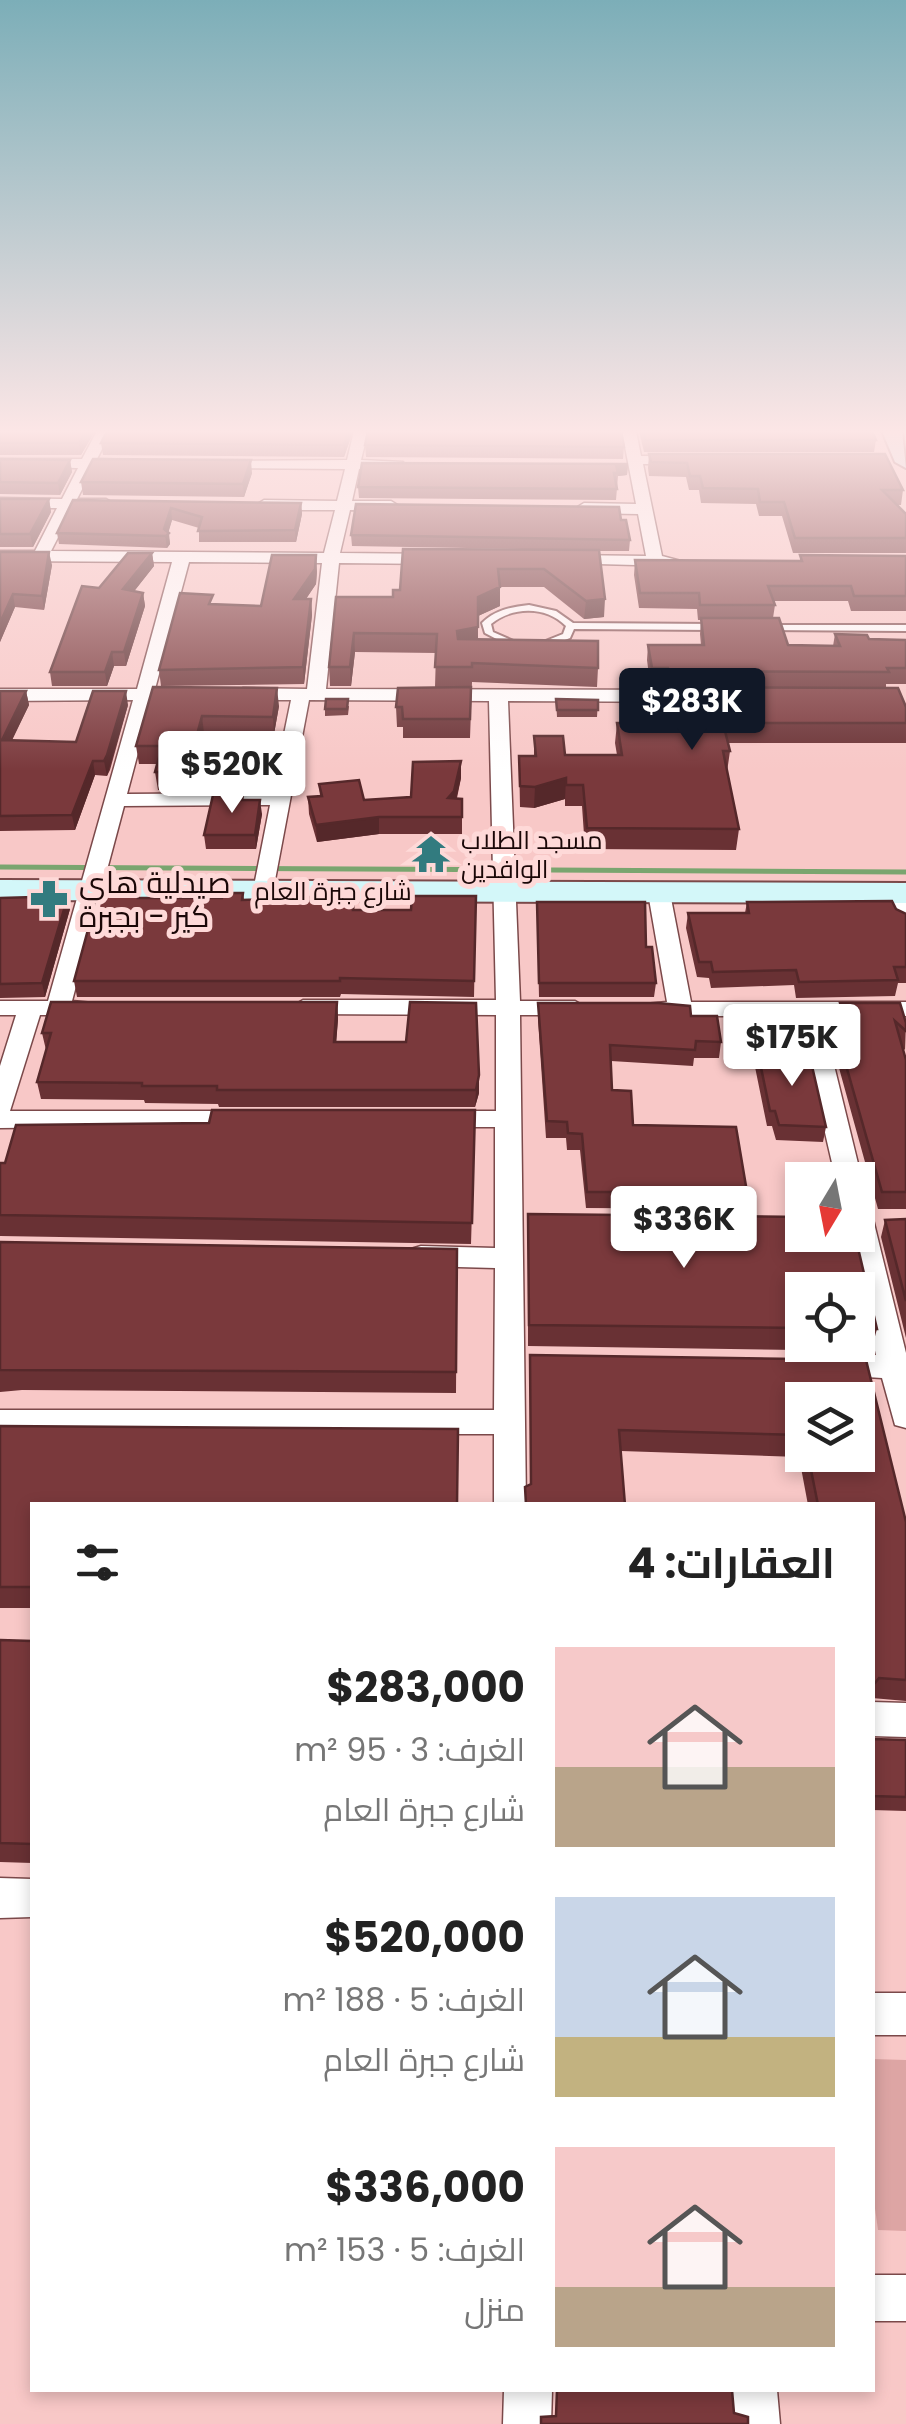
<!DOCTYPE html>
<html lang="ar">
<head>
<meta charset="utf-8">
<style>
	:root { --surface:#fff; --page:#f2f2f2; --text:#222; --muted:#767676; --accent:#111827 }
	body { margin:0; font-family:Poppins,Cairo,sans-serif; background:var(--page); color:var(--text); direction:rtl; height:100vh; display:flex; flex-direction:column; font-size:38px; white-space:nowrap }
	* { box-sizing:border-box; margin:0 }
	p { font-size:32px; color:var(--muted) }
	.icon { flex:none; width:55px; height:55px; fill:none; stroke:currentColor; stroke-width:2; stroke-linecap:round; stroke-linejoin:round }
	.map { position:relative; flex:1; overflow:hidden; direction:ltr }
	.sheet { position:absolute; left:30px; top:1502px; width:845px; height:890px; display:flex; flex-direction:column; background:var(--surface); border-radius:0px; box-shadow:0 5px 15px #0003; direction:rtl }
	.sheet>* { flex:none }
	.needle { width:65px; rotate:190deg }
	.fabs { position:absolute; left:785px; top:1162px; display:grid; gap:20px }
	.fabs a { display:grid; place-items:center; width:90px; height:90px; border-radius:0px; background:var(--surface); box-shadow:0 5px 15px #0003; font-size:50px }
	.price { position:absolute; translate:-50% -85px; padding:0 22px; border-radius:10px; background:#fff; color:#222; font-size:32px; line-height:65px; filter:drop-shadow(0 2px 5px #0008) }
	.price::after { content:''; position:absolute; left:50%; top:60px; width:30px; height:22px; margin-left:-15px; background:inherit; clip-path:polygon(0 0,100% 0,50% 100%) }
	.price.current { background:var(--accent); color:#fff }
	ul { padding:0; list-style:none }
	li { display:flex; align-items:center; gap:30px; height:250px; padding:0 40px }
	li span { display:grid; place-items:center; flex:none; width:280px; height:200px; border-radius:0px; color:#555 }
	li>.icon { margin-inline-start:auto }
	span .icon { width:120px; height:120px; fill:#fffc; stroke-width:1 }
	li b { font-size:42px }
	h2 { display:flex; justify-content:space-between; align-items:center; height:120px; padding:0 40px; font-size:42px }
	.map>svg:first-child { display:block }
	.green { fill:#dda5a4 }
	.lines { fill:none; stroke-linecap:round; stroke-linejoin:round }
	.stream { stroke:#7aa56f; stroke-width:5 }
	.lane-casing { stroke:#7b494a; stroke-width:4 }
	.street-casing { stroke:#7b494a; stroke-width:3 }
	.secondary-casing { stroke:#7b494a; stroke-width:4 }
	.lane { fill:#fff; fill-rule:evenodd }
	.street { fill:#fff; fill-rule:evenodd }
	.secondary { fill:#d3f7f9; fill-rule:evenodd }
	.wall { fill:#693134; fill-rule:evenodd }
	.shaded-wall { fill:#55282a }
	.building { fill:#7a393c; stroke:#55282a; stroke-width:2.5 }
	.labels { text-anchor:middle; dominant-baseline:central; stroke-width:10; stroke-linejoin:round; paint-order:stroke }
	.far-poi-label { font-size:25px; fill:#1a0707; stroke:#fed9d8; text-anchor:start }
	.far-street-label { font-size:25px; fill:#1a0707; stroke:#fed9d8 }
	.poi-label { font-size:30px; fill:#1a0707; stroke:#fed9d8; text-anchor:start }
</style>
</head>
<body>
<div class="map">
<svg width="906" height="2424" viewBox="0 0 906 2424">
	<rect width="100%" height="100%" fill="#f8c8c7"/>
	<path class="green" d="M 872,2059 L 906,2060 L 906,2231 L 878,2230 L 872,2187 Z"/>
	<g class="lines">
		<path class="stream" d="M 0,867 L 906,872"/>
		<g class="lane-casing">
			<path id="lane" d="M 529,605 L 556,611 L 573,623 L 715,624 L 719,627 L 715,630 L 574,629 L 570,638 L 546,647 L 543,646 L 543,642 L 563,634 L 566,626 C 546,606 513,606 491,624 L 493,632 L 518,643 L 518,647 L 512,647 L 485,633 L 482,623 C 495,610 511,607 529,605 Z
				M 767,625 L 906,625 L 906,631 L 764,630 L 763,628 Z"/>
		</g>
		<g class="street-casing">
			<path id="street" d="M 97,431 L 111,431 L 97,459 L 128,460 L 135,464 L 128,468 L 93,468 L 77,499 L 106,499 L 114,504 L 106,509 L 73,508 L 51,551 L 324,553 L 335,510 L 264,510 L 256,505 L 264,500 L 337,501 L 345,469 L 216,468 L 211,467 L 211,461 L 347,460 L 354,431 L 368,431 L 361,460 L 403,462 L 405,465 L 398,469 L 359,469 L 352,501 L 391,501 L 399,506 L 391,511 L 350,510 L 340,553 L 438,554 L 446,559 L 438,564 L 339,563 L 326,689 L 710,690 L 719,696 L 710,702 L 508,701 L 520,1001 L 575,1001 L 587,1008 L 575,1015 L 520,1015 L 526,1505 L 494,1505 L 494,1434 L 0,1434 L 0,1410 L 494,1410 L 495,1268 L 421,1266 L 411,1263 L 407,1256 L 411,1249 L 421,1246 L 495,1248 L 495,1127 L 440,1127 L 427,1119 L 440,1111 L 496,1111 L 496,1015 L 303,1014 L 291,1007 L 303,1000 L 496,1000 L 489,701 L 309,700 L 272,896 L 256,896 L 253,891 L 270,805 L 124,806 L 72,1001 L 93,1003 L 97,1008 L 85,1015 L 40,1015 L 10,1111 L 247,1111 L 260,1119 L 256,1125 L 0,1128 L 0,1066 L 16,1015 L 0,1015 L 0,1001 L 48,1001 L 133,700 L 0,701 L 0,689 L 137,689 L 172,562 L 0,561 L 0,551 L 35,551 L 57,508 L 0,508 L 0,498 L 62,499 L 78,468 L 0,467 L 0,459 L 82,459 ZM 189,562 L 322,563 L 307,689 L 243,688 L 234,694 L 243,700 L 291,700 L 272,793 L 127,794 L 152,700 L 185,700 L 194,694 L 185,688 L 155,689 Z
				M 622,431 L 636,431 L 641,456 L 682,456 L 689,460 L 682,464 L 643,464 L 662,556 L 681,561 L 673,566 L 560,563 L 560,557 L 566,555 L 646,556 L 638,514 L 584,513 L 576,508 L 584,503 L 636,504 Z
				M 659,886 L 670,893 L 691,1002 L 906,1002 L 906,1016 L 822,1016 L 862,1180 L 859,1186 L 858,1180 L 836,1180 L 798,1016 L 653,1016 L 641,1009 L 645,1004 L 667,1002 L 648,893 Z
				M 895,886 L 906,893 L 906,928 L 895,921 L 884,893 Z
				M 858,1205 L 868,1208 L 872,1215 L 906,1353 L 906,1428 L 895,1425 L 882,1378 L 819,1374 L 815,1366 L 819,1358 L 876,1355 L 849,1235 L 858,1235 Z
				M 872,1702 L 906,1703 L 906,1737 L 872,1736 Z
				M 0,1878 L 32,1879 L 32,1917 L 0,1918 Z
				M 872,1993 L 906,1993 L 906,2035 L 872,2035 Z
				M 872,2275 L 906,2275 L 906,2321 L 872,2321 Z
				M 504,2390 L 552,2390 L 551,2424 L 503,2424 Z
				M 729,2390 L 777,2390 L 780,2424 L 732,2424 Z"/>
		</g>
		<g class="secondary-casing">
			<path id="secondary" d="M 882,431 L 902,431 L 906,468 L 895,462 Z
				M 0,880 L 906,883 L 906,903 L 0,900 Z"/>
		</g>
		<use href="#lane" class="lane"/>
		<use href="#street" class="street"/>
		<use href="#secondary" class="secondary"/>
	</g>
	<path class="wall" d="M 0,431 L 95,431 L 81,455 L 0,455 Z
		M 107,431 L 353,431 L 344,457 L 103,455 L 101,443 Z
		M 639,431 L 872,431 L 876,440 L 874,452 L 644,452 Z
		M 365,445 L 624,447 L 623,459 L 366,457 Z
		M 649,454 L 903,490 L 901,505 L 896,505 L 906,514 L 906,553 L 793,553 L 782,516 L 759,516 L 756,504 L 701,503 L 699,490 L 689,490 L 686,477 L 649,476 L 648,468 Z
		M 0,459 L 70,460 L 72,472 L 60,495 L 0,494 Z
		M 628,464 L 627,475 L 618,476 L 616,500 L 359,498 L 358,487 Z
		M 252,473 L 244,497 L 83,495 L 81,482 Z
		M 0,499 L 49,499 L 51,512 L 33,547 L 0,547 Z
		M 73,500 L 301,503 L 302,514 L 296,542 L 199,542 L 199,528 L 172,520 L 168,532 L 170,544 L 167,548 L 59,544 L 57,533 Z
		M 621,520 L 630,540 L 629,551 L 599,551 L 604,617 L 584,619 L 544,587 L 500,587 L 500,606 L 478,616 L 478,639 L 598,668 L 597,687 L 472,682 L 470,738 L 403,738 L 403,727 L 397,727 L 396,707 L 466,687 L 435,687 L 436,653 L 355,652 L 351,686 L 330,686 L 329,667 L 336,597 L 393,597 L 400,590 L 584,550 L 352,546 L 351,535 Z
		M 0,552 L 52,565 L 44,610 L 15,607 L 0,642 Z
		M 152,553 L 154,566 L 134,591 L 143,593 L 145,606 L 126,666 L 114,666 L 107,686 L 52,686 L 50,672 Z
		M 800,555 L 906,556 L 906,611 L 851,611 L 848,601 L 773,601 L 775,605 L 773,618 L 788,645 L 833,646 L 835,634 L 869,639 L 906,640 L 906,684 L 886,684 L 886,688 L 906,707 L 906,743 L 728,743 L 730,751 L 727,772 L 739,829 L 736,850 L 585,849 L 582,806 L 565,806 L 565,799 L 534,808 L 520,807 L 519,756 L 534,756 L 534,736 L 565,755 L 617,755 L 615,743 L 617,723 L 650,723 L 652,707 L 674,705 L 676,687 L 668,687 L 666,684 L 650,683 L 647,660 L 648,645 L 701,645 L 700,634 L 701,620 L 698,620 L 697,609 L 639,608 L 634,575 L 635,560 L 800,561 Z
		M 317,571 L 316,584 L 306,599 L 311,599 L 312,615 L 304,684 L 161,686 L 159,670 L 214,604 L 261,606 Z
		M 153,687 L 279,706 L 274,734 L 204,733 L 189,790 L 158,790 L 155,772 L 157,764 L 139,764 L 136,746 Z
		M 0,691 L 26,691 L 29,705 L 11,741 L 76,742 L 128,705 L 110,770 L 107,776 L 95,775 L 75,830 L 0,831 Z
		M 556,699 L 598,700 L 597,717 L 557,717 Z
		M 349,706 L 348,715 L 325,716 L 325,709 Z
		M 461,778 L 457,798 L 462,799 L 462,834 L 379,834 L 317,842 L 309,814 L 308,797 L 320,796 L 319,784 L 364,800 L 411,797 Z
		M 243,800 L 262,814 L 256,849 L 206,849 L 204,835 Z
		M 139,893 L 140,898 L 222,898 L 243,893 L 244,900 L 354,901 L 354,910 L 411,910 L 476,896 L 474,997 L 341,994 L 340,997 L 77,997 L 74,981 Z
		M 68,896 L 70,909 L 45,997 L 0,998 L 0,898 Z
		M 537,902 L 656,983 L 654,997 L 539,997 Z
		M 747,902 L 896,909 L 906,914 L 906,983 L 898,983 L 895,996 L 796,998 L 794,985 L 711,988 L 709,978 L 697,977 L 686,928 L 688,913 L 745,913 Z
		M 337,1002 L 338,1019 L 336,1042 L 406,1042 L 479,1093 L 475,1107 L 219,1107 L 218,1104 L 145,1103 L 144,1100 L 41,1099 L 37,1082 L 46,1050 L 42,1033 Z
		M 538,1003 L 691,1016 L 721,1042 L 719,1058 L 694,1058 L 693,1066 L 611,1061 L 612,1090 L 633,1125 L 747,1192 L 744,1209 L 586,1208 L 580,1150 L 567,1150 L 566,1138 L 546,1138 L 538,1020 Z
		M 840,1003 L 906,1023 L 905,1050 L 903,1048 L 906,1060 L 906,1209 L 878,1209 L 839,1068 L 842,1051 L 844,1051 L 837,1020 Z
		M 758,1053 L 826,1127 L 823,1142 L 776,1140 L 772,1126 L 767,1126 L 755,1067 Z
		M 475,1110 L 471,1244 L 0,1236 L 0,1163 L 209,1123 Z
		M 528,1214 L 802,1217 L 802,1235 L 855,1235 L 877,1329 L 871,1351 L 528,1346 ZM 802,1290 L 858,1290 L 858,1345 L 802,1345 Z
		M 906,1219 L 906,1338 L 881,1237 L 885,1220 Z
		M 0,1242 L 457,1249 L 456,1393 L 22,1390 L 0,1392 Z
		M 530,1355 L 866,1360 L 906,1522 L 906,1701 L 872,1698 L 872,1505 L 808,1505 L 799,1457 L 621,1451 L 625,1505 L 525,1505 L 525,1487 L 530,1485 ZM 802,1400 L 858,1455 L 802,1455 Z
		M 0,1426 L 32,1505 L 32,1608 L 0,1608 Z
		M 0,1640 L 32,1641 L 32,1863 L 0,1862 Z
		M 872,1739 L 906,1740 L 906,1811 L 872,1810 Z"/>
	<path class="shaded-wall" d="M 86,431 L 95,431 L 81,455 L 79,443 Z
		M 348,431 L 353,431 L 344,457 L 344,445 Z
		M 70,460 L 72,472 L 60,495 L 58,483 Z
		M 251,460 L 252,473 L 244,497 L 243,484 Z
		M 628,464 L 627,475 L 618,476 L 616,465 Z
		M 49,499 L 51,512 L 33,547 L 30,534 Z
		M 301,503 L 302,514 L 296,542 L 295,530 Z
		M 171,508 L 172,520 L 168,534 L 169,533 L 170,544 L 167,548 L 164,529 Z
		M 49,552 L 52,565 L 44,610 L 42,596 Z
		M 152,553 L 154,566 L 125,603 L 123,589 Z
		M 316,555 L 317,571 L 316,584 L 295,615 L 294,599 Z
		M 500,587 L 500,606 L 478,616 L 478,597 Z
		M 143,593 L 145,606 L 126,666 L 124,652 Z
		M 13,594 L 15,607 L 0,642 L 0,623 Z
		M 311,599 L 312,615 L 304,684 L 303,667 Z
		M 605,599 L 604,617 L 584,619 L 586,601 Z
		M 478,627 L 478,646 L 457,650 L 457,631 Z
		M 354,633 L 355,652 L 351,686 L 350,667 Z
		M 112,652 L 114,666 L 107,686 L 105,672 Z
		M 277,688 L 279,706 L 274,734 L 273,717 Z
		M 26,691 L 29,705 L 5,755 L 2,740 Z
		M 126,691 L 128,705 L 107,776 L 104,761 Z
		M 202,716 L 204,733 L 189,790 L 187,772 Z
		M 93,761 L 95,775 L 75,830 L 72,815 Z
		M 461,761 L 461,778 L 454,808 L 448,798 Z
		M 566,778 L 565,799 L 534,808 L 535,787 Z
		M 260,800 L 262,814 L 256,849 L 255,835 Z
		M 379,817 L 379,834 L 317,842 L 316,825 Z
		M 68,896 L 70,909 L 45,997 L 42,983 Z
		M 337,1002 L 338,1019 L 335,1059 L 334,1042 Z
		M 479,1075 L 479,1093 L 475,1107 L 476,1090 Z"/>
	<path class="building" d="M 0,431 L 86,431 L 79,443 L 0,443 Z
		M 107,431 L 348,431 L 344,445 L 101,443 Z
		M 368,431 L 621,431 L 624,447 L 365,445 Z
		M 643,431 L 872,431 L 876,440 L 645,440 Z
		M 649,454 L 885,454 L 903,490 L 882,490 L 906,514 L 906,538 L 795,538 L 784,502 L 760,502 L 758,489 L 703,488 L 700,476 L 690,476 L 687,463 L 651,462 Z
		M 0,459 L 70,460 L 58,483 L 0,482 Z
		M 93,459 L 251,460 L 243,484 L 81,482 Z
		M 362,463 L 628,464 L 616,465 L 618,473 L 614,473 L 617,489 L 358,487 Z
		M 0,499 L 49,499 L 30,534 L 0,534 Z
		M 73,500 L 301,503 L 295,530 L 198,531 L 202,517 L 171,508 L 164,529 L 169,533 L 166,536 L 57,533 Z
		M 356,504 L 619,507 L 621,520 L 626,520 L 630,540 L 351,535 Z
		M 403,549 L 599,550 L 605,599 L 586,601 L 544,569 L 498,569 L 500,587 L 478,597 L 478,627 L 457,631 L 458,639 L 598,641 L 598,668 L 472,663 L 472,667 L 435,667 L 437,634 L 354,633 L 350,667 L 329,667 L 336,597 L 393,597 L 393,590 L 400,590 Z
		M 0,552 L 49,552 L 42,596 L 13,594 L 0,623 Z
		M 128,553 L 152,553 L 123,589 L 143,593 L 124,652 L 112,652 L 105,672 L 50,672 L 82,586 L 99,588 Z
		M 272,555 L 316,555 L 315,569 L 294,599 L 311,599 L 303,667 L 159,670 L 180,593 L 213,595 L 209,604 L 261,606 Z
		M 800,555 L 906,556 L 906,596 L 854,596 L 851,586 L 768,586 L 775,605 L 700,605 L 699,593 L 640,593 L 635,560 L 802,561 Z
		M 701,618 L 779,618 L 788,645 L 840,646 L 835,634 L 867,635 L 869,639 L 906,640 L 906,668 L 887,668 L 889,672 L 669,671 L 668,668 L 652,668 L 648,645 L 704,645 Z
		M 153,687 L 277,688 L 273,717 L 202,716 L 187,772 L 155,772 L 162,746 L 136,746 Z
		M 471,687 L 470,719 L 403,719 L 402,707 L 396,707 L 398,688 Z
		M 676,687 L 898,688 L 906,707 L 906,723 L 723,723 L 730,751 L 723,751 L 739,829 L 587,828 L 583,785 L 566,785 L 566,778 L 535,787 L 520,786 L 519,756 L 536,756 L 534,736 L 563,736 L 565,755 L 622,755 L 617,723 L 662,723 L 652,707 L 681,704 Z
		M 0,691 L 26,691 L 2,740 L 76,742 L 93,691 L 126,691 L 107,755 L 104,761 L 93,761 L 72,815 L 0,816 Z
		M 326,699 L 348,699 L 347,709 L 325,709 Z
		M 556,699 L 598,700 L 598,710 L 557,710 Z
		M 461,761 L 454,791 L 448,798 L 462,799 L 462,817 L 379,817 L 316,825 L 308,797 L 322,796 L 319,784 L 359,780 L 364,800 L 411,797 L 413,762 Z
		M 213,795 L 243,795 L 242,800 L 260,800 L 255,835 L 204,835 Z
		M 98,893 L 139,893 L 138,898 L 222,898 L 223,893 L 243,893 L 242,900 L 332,896 L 332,901 L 354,901 L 353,910 L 411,910 L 412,896 L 476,896 L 474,981 L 340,978 L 340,981 L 74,981 Z
		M 68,896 L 42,983 L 0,984 L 0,898 Z
		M 892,901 L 896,909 L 906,914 L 906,967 L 894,967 L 898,980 L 799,982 L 796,970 L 713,972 L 711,962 L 699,962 L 688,913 L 749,913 L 747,902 Z
		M 537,902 L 645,902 L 646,947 L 652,947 L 656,983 L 539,983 Z
		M 51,1002 L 337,1002 L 334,1042 L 406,1042 L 410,1002 L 476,1003 L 479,1075 L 476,1090 L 217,1090 L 217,1086 L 142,1086 L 142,1083 L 37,1082 L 51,1033 L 42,1033 Z
		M 538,1003 L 658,1003 L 690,1006 L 691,1016 L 717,1016 L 721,1042 L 696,1041 L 695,1050 L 610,1045 L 612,1090 L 631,1091 L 633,1125 L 736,1127 L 747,1192 L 587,1192 L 582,1134 L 568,1133 L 567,1122 L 547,1121 Z
		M 840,1003 L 900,1003 L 906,1023 L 906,1031 L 895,1021 L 906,1060 L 906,1192 L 882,1192 L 842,1051 L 852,1050 Z
		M 758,1053 L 809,1053 L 826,1127 L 779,1125 L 775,1111 L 770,1111 Z
		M 212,1110 L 475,1110 L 472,1223 L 0,1215 L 0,1163 L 5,1163 L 16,1125 L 209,1123 Z
		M 528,1214 L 802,1217 L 802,1235 L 855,1235 L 877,1329 L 858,1329 L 858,1290 L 802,1290 L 802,1328 L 529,1325 Z
		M 906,1219 L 906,1301 L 885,1220 Z
		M 0,1242 L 457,1249 L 456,1372 L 0,1370 Z
		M 530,1355 L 866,1360 L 906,1522 L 906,1680 L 879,1678 L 875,1683 L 872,1683 L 872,1505 L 818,1505 L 808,1455 L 858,1455 L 858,1400 L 802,1400 L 802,1435 L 619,1430 L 625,1505 L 526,1505 L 525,1487 L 531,1484 Z
		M 0,1426 L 458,1429 L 457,1505 L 32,1505 L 32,1587 L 0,1587 Z
		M 0,1640 L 32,1641 L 32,1844 L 0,1843 Z
		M 872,1739 L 906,1740 L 906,1797 L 872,1796 Z
		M 557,2390 L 732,2390 L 734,2413 L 748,2417 L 748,2424 L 541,2424 L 541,2417 L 556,2416 Z"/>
	<linearGradient id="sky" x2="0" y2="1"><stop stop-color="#7caeb8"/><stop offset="0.56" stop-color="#fce6e6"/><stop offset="1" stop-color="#fce6e6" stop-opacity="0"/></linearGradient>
	<rect width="906" height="771" fill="url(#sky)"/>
	<defs>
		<g id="temple-bare" transform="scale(3)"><path d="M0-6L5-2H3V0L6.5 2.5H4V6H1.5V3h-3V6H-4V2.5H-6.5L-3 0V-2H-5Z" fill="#327b7f" stroke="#fed9d8" stroke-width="2.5" paint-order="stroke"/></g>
		<g id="pharmacy-bare" transform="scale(3)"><path d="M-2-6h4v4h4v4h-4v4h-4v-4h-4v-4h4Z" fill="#327b7f" stroke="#fed9d8" stroke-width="2.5" paint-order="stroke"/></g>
	</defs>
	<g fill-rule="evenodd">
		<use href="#temple-bare" x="431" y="854"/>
		<use href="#pharmacy-bare" x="49" y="899"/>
	</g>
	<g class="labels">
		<g class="far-poi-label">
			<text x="461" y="840">مسجد الطلاب<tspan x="461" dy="29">الوافدين</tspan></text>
		</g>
		<g class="far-street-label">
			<text x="333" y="891">شارع جبرة العام</text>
		</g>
		<g class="poi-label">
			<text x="79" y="882">صيدلية هاي<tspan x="79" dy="34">كير - بجبرة</tspan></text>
		</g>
	</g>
</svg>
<div class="fabs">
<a><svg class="needle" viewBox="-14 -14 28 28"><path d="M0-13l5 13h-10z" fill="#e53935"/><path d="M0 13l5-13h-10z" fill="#767676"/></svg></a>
<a><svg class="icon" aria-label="locate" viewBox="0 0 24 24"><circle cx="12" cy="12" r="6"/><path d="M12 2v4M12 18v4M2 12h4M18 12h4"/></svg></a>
<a><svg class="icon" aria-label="layers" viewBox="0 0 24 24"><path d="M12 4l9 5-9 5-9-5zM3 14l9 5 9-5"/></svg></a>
</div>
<b class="price current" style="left:692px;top:753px">$283K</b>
<b class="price" style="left:232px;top:816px">$520K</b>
<b class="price" style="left:792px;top:1089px">$175K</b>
<b class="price" style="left:684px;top:1271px">$336K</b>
<section class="sheet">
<h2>العقارات: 4<svg class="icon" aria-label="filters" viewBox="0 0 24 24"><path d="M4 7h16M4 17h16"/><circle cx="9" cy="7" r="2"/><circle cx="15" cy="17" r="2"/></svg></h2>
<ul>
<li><span style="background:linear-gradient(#f6c9c9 60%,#b9a48a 0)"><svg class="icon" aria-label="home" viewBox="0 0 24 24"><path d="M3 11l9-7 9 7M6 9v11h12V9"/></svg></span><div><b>$283,000</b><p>الغرف: 3 · 95 m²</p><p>شارع جبرة العام</p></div></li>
<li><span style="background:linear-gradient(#c9d6e8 70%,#c2b280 0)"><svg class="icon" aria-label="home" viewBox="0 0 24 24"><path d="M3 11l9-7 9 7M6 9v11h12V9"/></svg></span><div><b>$520,000</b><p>الغرف: 5 · 188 m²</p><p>شارع جبرة العام</p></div></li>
<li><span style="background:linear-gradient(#f6c9c9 70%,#b9a48a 0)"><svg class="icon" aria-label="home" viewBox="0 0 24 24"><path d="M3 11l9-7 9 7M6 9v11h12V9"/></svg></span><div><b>$336,000</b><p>الغرف: 5 · 153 m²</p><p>منزل</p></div></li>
</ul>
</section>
</div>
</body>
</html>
